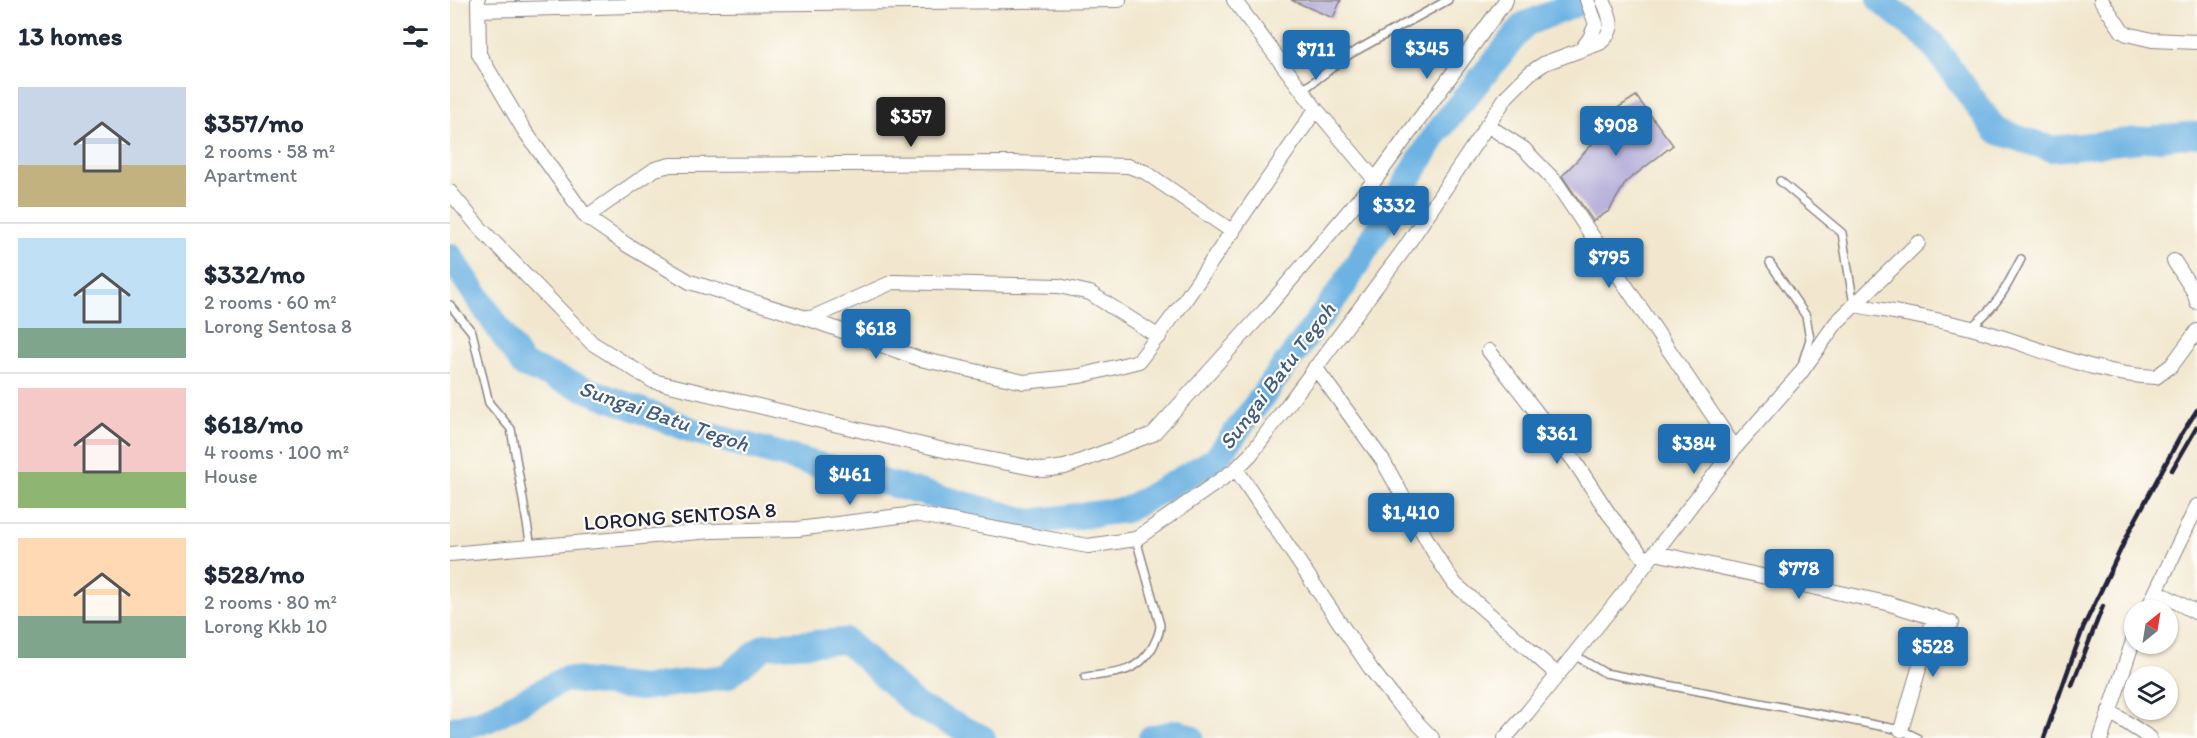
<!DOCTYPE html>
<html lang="en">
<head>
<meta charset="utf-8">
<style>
	:root { --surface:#fff; --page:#f2f2f3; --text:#1f2937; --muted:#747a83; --line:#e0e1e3; --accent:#1f6fb2 }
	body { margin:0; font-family:Itim,sans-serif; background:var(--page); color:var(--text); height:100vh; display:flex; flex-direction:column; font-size:22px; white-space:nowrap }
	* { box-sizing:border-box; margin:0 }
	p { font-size:20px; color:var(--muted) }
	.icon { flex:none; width:33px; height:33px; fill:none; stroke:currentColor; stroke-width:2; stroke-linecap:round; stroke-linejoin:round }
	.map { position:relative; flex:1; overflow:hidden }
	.drawer { display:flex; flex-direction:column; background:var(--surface); width:450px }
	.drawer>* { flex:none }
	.needle { width:39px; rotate:30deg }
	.fabs { position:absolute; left:1674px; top:600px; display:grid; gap:12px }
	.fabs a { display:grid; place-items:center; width:54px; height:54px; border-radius:50%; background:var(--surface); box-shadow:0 2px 4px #0004; font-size:30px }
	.price { position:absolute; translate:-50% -51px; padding:0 14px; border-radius:6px; background:var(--accent); color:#fff; font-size:20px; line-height:39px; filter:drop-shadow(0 2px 3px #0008) }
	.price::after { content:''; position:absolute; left:50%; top:36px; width:18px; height:14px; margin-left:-9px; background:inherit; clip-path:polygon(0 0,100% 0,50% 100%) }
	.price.selected { background:#222; color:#fff }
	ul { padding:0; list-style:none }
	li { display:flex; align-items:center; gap:18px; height:150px; padding:0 18px }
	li+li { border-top:2px solid var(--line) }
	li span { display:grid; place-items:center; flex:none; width:168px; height:120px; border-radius:0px; color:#555 }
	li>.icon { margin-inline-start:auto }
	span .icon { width:72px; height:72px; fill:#fffc; stroke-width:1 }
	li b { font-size:26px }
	h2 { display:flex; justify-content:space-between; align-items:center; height:72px; padding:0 18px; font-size:26px }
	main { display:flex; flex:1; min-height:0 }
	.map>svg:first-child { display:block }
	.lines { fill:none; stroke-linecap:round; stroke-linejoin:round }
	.river { stroke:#6cb2e3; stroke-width:26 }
	.building { fill:#b0a9d7 }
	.lane-casing { stroke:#8a8484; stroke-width:10 }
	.street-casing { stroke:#8a8484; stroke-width:16 }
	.lane { stroke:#fff; stroke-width:7 }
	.street { stroke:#fff; stroke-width:14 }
	.rail { stroke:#22223b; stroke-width:4.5 }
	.labels { text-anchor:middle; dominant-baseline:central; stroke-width:4.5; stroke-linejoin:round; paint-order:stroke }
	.street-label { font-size:21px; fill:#22223b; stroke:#fdfcf7 }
	.water-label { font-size:22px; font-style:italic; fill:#405c7e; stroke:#fdfcf7 }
</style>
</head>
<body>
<main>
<section class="drawer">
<h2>13 homes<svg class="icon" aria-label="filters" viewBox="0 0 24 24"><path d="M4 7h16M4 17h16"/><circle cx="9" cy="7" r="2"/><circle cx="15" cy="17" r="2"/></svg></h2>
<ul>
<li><span style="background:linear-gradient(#c9d6e8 65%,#c2b280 0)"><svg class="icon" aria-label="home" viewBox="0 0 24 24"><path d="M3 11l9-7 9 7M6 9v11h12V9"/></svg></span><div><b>$357/mo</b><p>2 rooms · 58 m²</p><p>Apartment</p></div></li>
<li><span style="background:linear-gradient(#bfe0f5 75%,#7fa58c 0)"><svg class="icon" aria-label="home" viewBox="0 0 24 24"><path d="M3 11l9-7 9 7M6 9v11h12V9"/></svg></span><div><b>$332/mo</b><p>2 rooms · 60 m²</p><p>Lorong Sentosa 8</p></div></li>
<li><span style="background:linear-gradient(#f6c9c9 70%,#8fb573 0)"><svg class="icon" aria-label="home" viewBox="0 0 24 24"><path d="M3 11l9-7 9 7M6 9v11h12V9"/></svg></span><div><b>$618/mo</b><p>4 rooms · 100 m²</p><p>House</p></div></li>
<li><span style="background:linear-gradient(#ffd9b3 65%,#7fa58c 0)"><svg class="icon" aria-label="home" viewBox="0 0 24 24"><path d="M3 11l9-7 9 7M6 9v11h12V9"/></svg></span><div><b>$528/mo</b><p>2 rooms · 80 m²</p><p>Lorong Kkb 10</p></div></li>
</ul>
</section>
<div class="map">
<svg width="1747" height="738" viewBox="0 0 1747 738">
	<rect width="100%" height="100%" fill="#fdfcf7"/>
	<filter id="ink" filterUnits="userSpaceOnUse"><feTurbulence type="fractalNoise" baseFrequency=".0167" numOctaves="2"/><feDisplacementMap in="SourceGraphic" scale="12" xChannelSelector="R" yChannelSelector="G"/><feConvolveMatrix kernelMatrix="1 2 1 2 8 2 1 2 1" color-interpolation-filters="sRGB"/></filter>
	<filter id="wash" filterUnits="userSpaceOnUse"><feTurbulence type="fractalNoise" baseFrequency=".008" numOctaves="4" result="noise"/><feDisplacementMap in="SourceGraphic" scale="24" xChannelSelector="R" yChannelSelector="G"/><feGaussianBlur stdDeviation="1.35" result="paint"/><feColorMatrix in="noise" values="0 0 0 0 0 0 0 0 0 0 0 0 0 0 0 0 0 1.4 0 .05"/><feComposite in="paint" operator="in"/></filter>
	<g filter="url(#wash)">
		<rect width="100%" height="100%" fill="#f2e7ce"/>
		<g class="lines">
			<path class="river" d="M 1430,0 L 1481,42 L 1546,131 L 1602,149 L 1747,134
				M 0,256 L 73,365 L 247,432 L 581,522 L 676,510 L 766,459 L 893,287 L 987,132 L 1075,24 L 1137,0
				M 0,730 L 37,720 L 115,679 L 191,688 L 276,677 L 315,646 L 396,641 L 468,707 L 533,738
				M 701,738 L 728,732 L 741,738"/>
		</g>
		<g id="blocks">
			<path class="building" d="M 841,0 L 891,0 L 883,18 Z
				M 1186,96 L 1223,145 L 1176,182 L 1159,211 L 1143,221 L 1112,176 L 1148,138 L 1152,118 Z"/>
		</g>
	</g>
	<g filter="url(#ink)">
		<use href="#blocks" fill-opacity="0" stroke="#8a8484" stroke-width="1.5"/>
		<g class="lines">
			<g class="lane-casing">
				<path id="lane" d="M 853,90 L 900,54 L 998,0
					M 1330,181 L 1392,233 L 1404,305
					M 1320,263 L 1356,316 L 1360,339 L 1353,361
					M 0,305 L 22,332 L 39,403 L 61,429 L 81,547
					M 1520,328 C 1548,305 1555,290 1571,259
					M 1124,655 L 1155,673 L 1451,730 L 1468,738
					M 635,677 C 663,673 685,675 702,648 C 706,640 710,634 710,625 L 686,539"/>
			</g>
			<g class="street-casing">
				<path id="street" d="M 28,0 L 29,54 L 74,130 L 136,217 L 177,245 L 240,282 L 359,319 L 470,359 L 574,382 L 630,376 L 689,361 L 733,303 L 866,109
					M 784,0 L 866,109 L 925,180
					M 1651,0 L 1672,31 L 1677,34 L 1702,40 L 1747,42
					M 28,10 L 257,4 L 669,0
					M 1132,49 L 1140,38 L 1146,24 L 1137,0
					M 1037,125 L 1074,149 L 1105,181 L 1285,448
					M 0,192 L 29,227 L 142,343 L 203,381 L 502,452 L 593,470 L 615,467 L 703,434 L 816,309 L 925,180 L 1056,0
					M 136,217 L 205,169 L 220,165 L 563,163 L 678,166 L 695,172 L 783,232
					M 1724,261 L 1744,292 L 1747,302
					M 1404,305 C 1443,312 1483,318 1521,328 C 1582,344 1642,375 1706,377 L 1722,365 L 1747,331
					M 359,319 L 443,282 L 609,286 L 640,293 L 709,337
					M 1039,351 L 1125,462 L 1159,514 L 1197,562
					M 865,367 L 933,461 L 986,556 L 1005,584 L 1108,675
					M 786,469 L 921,669 L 946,701 L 982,738
					M 1205,553 L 1437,603 L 1501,623
					M 0,554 L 261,531 L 348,529 L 465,514 L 638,546 L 686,539 L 786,469 L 801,454 L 955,248 L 1057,96 L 1080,73 L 1095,63 L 1150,43 C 1167,30 1160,16 1153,0
					M 1706,591 L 1747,613
					M 1697,610 L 1747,506
					M 1659,711 L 1700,738
					M 1451,730 L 1484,617
					M 1055,738 L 1077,713 L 1176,590 L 1285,448 L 1349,375 L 1386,323 L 1468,243
					M 1651,738 L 1684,638"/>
			</g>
			<use href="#lane" class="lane"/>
			<use href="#street" class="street"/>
			<path class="rail" d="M 1722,470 L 1747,427
				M 1622,685 L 1653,606
				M 1594,738 L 1633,628 L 1680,530 L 1731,435 L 1747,410"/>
		</g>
	</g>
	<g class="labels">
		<g class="street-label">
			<text transform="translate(230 516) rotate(-4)">LORONG SENTOSA 8</text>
		</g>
		<g class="water-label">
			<text transform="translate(827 376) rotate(-53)">Sungai Batu Tegoh</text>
			<text transform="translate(214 416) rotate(19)">Sungai Batu Tegoh</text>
		</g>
	</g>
</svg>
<div class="fabs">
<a><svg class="needle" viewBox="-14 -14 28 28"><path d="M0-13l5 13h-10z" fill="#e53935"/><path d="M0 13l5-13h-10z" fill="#747a83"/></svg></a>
<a><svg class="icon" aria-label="layers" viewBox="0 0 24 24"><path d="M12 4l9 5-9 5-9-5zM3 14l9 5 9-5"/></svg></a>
</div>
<b class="price" style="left:977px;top:80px">$345</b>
<b class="price" style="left:866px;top:81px">$711</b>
<b class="price selected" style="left:461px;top:148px">$357</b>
<b class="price" style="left:1166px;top:157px">$908</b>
<b class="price" style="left:944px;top:237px">$332</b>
<b class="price" style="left:1159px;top:289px">$795</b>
<b class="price" style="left:426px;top:360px">$618</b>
<b class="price" style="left:1107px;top:465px">$361</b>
<b class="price" style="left:1244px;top:475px">$384</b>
<b class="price" style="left:400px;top:506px">$461</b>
<b class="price" style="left:961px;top:544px">$1,410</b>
<b class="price" style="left:1349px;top:600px">$778</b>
<b class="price" style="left:1483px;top:678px">$528</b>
</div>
</main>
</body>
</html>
